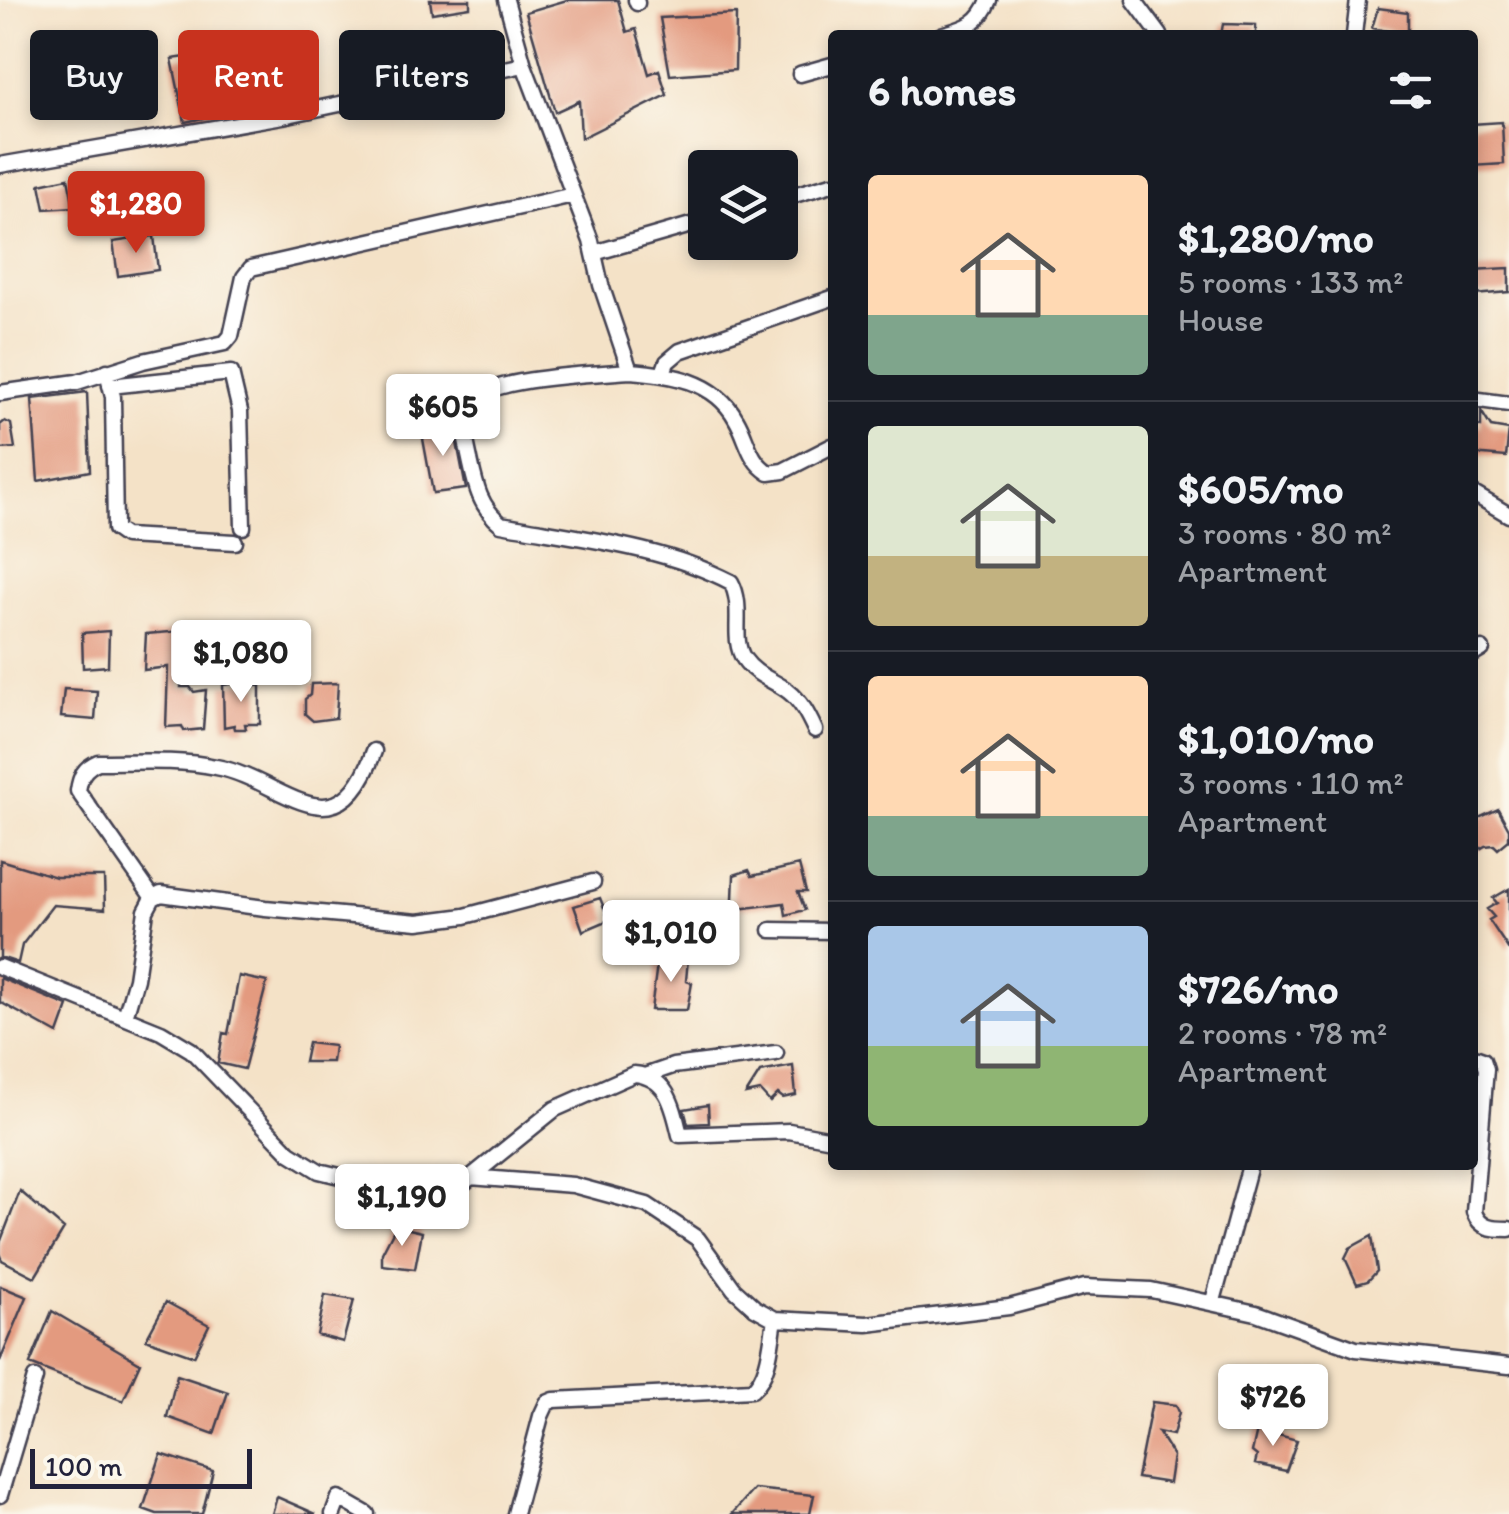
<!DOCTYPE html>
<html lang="en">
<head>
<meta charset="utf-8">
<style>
	:root { --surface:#171b24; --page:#242831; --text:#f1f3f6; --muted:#9ea1a6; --line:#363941; --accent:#c8321e }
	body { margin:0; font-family:Itim,sans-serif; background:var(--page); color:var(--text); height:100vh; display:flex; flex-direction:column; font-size:38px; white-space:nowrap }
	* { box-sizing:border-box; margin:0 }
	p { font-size:32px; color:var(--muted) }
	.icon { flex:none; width:55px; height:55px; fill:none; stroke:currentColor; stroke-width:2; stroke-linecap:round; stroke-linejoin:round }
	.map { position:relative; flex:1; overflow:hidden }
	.panel { position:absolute; left:828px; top:30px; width:650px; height:1140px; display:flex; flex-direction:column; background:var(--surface); border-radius:10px; box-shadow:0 5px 15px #0003 }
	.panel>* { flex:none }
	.top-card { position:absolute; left:30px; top:30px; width:648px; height:90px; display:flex; gap:20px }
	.fabs { position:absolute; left:688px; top:150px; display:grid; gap:20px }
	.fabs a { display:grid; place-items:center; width:110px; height:110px; border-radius:10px; background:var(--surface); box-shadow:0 5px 15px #0003; font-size:50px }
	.scale { position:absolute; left:30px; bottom:25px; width:222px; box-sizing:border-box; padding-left:10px; border:5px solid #22223b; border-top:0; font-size:28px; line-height:35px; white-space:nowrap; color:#22223b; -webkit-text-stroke:8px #fbf7ec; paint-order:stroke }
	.price { position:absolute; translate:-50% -85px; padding:0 22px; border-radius:10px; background:#fff; color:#222; font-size:32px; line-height:65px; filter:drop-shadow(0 2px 5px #0008) }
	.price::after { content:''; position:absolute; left:50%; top:60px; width:30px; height:22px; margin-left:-15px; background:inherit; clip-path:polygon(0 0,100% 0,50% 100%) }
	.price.on { background:var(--accent); color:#fff }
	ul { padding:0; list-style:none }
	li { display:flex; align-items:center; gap:30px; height:250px; padding:0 40px }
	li+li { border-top:2px solid var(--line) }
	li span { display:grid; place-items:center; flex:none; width:280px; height:200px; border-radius:10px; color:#555 }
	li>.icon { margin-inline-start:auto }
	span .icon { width:120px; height:120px; fill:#fffc; stroke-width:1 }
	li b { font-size:42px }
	h2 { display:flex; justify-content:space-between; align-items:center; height:120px; padding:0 40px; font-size:42px }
	.chip { padding:0 35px; border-radius:10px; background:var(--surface); box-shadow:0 5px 15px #0003; font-size:35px; line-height:90px }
	.chip.on { background:var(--accent); color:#fff }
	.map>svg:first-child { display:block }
	.building { fill:#e39a7f }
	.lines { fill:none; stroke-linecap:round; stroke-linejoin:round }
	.street-casing { stroke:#423f50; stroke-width:19 }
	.street { stroke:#fff; stroke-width:14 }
</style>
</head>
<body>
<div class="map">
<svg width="1509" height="1514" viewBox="0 0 1509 1514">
	<rect width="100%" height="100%" fill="#fbf7ec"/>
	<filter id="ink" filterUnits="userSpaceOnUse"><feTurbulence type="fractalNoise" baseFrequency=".01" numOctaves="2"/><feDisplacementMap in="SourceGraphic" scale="20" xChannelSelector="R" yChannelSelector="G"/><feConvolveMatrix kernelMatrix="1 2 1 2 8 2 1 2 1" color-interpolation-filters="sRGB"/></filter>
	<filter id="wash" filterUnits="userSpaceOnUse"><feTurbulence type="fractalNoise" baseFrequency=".0048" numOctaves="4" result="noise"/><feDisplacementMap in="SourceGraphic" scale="40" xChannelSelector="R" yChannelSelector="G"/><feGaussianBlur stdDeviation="2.25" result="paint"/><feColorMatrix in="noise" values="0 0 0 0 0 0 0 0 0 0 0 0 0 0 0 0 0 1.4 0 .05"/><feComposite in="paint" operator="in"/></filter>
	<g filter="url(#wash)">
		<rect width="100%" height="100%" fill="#f4e2c7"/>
		<g id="blocks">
			<path class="building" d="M 430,0 L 470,0 L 470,7 L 432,13 Z
				M 567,0 L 618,0 L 627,32 L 636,29 L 649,74 L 659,70 L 667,95 L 581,138 L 579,101 L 555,112 L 526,12 Z
				M 1378,8 L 1408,12 L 1408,35 L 1372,28 Z
				M 736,14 L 735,70 L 670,75 L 660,18 Z
				M 1223,24 L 1256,25 L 1256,35 L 1221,35 Z
				M 220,52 L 234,111 L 185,122 L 172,59 Z
				M 1502,122 L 1504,164 L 1472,166 L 1472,124 Z
				M 68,178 L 74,207 L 45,209 L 40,184 Z
				M 154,236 L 158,270 L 118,276 L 113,242 Z
				M 1509,268 L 1509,292 L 1474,295 L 1472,270 Z
				M 87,392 L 90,471 L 38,481 L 32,399 Z
				M 1481,411 L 1491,427 L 1509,430 L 1506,457 L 1472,454 L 1472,425 L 1481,427 Z
				M 5,421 L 11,424 L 15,448 L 0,449 L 0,425 Z
				M 454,427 L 466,489 L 433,493 L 421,428 Z
				M 109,631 L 108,666 L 83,668 L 82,633 Z
				M 183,631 L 181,687 L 190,687 L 194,692 L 206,690 L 203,729 L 184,731 L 182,726 L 166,727 L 168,667 L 144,670 L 146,634 Z
				M 244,682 L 249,687 L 260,685 L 260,724 L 245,724 L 246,729 L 235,729 L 234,725 L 224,727 L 223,685 Z
				M 338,683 L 336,718 L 313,721 L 305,714 L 305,699 L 310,695 L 311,684 Z
				M 64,689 L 97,691 L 95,720 L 61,717 Z
				M 1498,809 L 1509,829 L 1509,840 L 1498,849 L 1494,845 L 1485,846 L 1472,854 L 1472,821 Z
				M 0,860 L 56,877 L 104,877 L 105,909 L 53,905 L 22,945 L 18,963 L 0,957 Z
				M 799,865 L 806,892 L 798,892 L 805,910 L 786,915 L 784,903 L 738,909 L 733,899 L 734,875 L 749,870 L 752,876 Z
				M 1509,889 L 1509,950 L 1489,920 L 1494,917 L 1487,909 L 1497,903 L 1493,898 Z
				M 600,898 L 609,920 L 583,931 L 574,906 Z
				M 673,955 L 688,958 L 686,981 L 692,983 L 687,1010 L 651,1010 L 658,956 L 671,962 Z
				M 239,976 L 267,982 L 244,1069 L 218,1063 L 223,1033 L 228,1034 Z
				M 0,978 L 68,1006 L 58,1034 L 0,1002 Z
				M 308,1043 L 334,1046 L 332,1062 L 304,1062 Z
				M 793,1066 L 796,1095 L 783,1098 L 778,1094 L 770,1102 L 760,1091 L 746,1094 L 760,1072 Z
				M 708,1105 L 709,1123 L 688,1124 L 684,1109 Z
				M 20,1191 L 64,1229 L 35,1277 L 2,1260 L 0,1256 L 0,1243 Z
				M 396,1226 L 422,1232 L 415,1269 L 382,1265 L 382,1253 Z
				M 1372,1236 L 1377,1271 L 1368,1281 L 1357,1284 L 1345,1258 L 1350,1248 Z
				M 0,1286 L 27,1297 L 0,1361 Z
				M 325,1295 L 354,1300 L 343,1342 L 317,1335 Z
				M 166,1302 L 209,1325 L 194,1356 L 146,1339 Z
				M 52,1311 L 140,1363 L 123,1401 L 30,1364 Z
				M 177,1375 L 228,1392 L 214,1434 L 167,1417 Z
				M 1152,1402 L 1176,1405 L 1179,1412 L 1173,1435 L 1158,1432 L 1173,1456 L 1169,1483 L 1137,1478 Z
				M 1258,1426 L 1270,1426 L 1271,1433 L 1297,1440 L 1286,1471 L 1255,1464 L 1257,1456 L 1252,1452 Z
				M 161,1454 L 213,1471 L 202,1514 L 157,1514 L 143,1509 Z
				M 754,1489 L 814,1495 L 810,1514 L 732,1514 Z
				M 277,1497 L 316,1514 L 272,1514 Z"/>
		</g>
	</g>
	<g filter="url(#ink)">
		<use href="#blocks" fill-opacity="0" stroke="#423f50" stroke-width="2.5"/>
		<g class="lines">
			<g class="street-casing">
				<path id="street" d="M 636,0 L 637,3
					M 1134,0 L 1160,35
					M 941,35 C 965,28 979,25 989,0
					M 1354,35 L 1358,0
					M 524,65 L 591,241 L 601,285 L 630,371 C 669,374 715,380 736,419 C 748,439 748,460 769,473 L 783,471 L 832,446
					M 800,74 L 832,65
					M 0,165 L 283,116 L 524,65 L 506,0
					M 780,199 L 832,184
					M 594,253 L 705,221
					M 107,371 L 113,397 L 115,529 L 125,536 L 235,542
					M 630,371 C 598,374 489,377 471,402 C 460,419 465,436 469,455 C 475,482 478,505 501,524 C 577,538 662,546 731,582 C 745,608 730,638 744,659 C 755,675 773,680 788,691 C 801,701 808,715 815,730
					M 663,373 L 667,362 L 680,351 L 832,298
					M 110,386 L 231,373 L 240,411 L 243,527
					M 0,393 L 77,382 L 143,361 L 225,343 L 231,336 L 244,277 L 251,268 L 573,195
					M 1472,399 L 1509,404
					M 1472,493 L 1509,515
					M 1472,655 L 1482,649
					M 153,898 L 78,791 C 80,776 84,768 98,762 C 137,762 177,759 216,767 C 283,779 337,857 374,751
					M 771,930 L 832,931
					M 0,967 L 161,1032 L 191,1050 L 290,1153 L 319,1171 L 427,1197 L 450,1194 L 555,1109 L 634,1074 C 668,1077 673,1106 680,1135 L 789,1131 L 832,1139
					M 125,1017 L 136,979 L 146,911 L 153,898 L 161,894 L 265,908 L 418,922 L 465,916 L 593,882
					M 1472,1056 L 1483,1060 L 1486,1069 L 1474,1212 C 1480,1229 1493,1229 1509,1229
					M 647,1075 L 673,1066 L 776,1053
					M 470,1177 L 573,1185 L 647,1205 L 698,1239 L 734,1289 L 755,1308 L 775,1319 L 867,1324 L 1009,1307 L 1085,1287 L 1151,1290 L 1256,1313 L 1356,1349 L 1509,1366
					M 1213,1301 L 1250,1165
					M 0,1495 L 35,1378
					M 333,1514 L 339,1498 L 367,1514
					M 515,1514 L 541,1416 L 547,1403 L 554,1400 L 752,1390 C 770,1375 771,1341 775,1319"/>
			</g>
			<use href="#street" class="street"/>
		</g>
	</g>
</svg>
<div class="fabs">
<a><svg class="icon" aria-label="layers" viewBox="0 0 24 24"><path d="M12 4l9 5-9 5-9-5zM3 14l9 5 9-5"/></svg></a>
</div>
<div class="scale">100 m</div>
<b class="price on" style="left:136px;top:256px">$1,280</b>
<b class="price" style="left:443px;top:459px">$605</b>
<b class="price" style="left:241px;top:705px">$1,080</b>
<b class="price" style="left:671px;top:985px">$1,010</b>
<b class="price" style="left:402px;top:1249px">$1,190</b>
<b class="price" style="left:1273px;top:1449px">$726</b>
<div class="top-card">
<a class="chip">Buy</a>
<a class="chip on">Rent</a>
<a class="chip">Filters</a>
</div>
<section class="panel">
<h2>6 homes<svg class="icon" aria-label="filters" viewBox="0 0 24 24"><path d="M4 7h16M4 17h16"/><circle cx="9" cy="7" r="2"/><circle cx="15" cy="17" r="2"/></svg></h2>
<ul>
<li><span style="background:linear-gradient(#ffd9b3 70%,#7fa58c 0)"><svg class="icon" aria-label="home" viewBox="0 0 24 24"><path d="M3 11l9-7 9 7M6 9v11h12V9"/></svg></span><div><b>$1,280/mo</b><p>5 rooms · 133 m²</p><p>House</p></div></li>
<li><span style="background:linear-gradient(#dfe7d0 65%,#c2b280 0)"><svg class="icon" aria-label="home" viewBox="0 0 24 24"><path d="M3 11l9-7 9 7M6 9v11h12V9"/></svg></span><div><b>$605/mo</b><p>3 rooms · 80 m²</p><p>Apartment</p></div></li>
<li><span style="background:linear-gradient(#ffd9b3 70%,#7fa58c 0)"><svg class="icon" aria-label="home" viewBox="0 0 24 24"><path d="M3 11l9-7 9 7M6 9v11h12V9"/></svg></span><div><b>$1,010/mo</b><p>3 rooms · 110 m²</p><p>Apartment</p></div></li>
<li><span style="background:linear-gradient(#a9c7e8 60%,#8fb573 0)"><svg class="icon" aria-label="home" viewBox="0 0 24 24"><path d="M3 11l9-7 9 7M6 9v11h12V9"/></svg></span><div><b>$726/mo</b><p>2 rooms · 78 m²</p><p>Apartment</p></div></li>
</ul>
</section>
</div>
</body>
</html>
